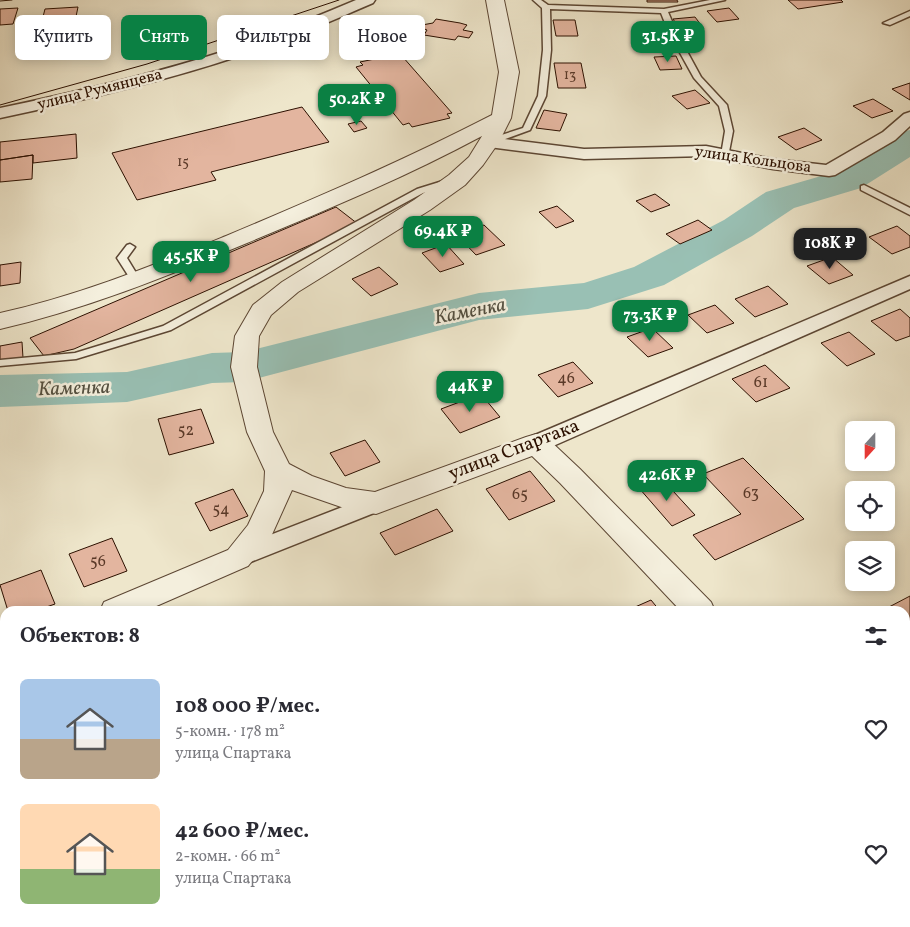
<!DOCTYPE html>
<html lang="ru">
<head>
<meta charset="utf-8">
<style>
	:root { --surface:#fff; --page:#f7f7f7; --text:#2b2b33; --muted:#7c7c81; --accent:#0b8043 }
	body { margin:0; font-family:Vollkorn,serif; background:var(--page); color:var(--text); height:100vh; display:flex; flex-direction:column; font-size:19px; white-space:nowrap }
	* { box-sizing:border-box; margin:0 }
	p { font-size:16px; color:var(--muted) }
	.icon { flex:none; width:28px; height:28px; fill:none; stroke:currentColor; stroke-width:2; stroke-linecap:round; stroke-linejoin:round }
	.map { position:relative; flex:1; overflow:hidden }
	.side { position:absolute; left:0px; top:606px; width:910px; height:321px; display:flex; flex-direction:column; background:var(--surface); border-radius:15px 15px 0 0; box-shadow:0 2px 12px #0003 }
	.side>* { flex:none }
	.top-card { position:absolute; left:15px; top:15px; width:500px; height:45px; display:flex; gap:10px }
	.needle { width:32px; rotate:201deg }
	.fabs { position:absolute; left:845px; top:421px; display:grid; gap:10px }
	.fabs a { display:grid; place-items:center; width:50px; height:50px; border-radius:8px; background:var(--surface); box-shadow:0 2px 12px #0003; font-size:25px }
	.price { position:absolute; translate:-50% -42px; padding:0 11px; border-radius:10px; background:var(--accent); color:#fff; font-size:16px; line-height:32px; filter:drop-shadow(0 1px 2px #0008) }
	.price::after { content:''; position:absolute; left:50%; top:30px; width:15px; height:11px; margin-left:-8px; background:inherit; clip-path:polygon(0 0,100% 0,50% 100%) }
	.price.selected { background:#222; color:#fff }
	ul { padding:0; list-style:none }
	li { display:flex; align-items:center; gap:15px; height:125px; padding:0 20px }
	li span { display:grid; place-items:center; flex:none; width:140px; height:100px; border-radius:8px; color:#555 }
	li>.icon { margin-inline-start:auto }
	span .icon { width:60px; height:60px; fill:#fffc; stroke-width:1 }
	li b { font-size:21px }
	h2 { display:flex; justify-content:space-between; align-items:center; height:60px; padding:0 20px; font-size:21px }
	.pill { padding:0 18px; border-radius:8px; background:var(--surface); box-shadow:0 2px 12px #0003; font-size:18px; line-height:45px }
	.pill.selected { background:var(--accent); color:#fff }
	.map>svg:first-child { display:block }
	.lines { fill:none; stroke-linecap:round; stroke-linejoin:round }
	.river { fill:#99c0b4; fill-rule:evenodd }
	.building { fill:#e3b59f; stroke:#2c1000 }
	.service-casing { stroke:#5c4633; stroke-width:3 }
	.minor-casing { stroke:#5c4633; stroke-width:3 }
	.tertiary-casing { stroke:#5c4633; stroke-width:2 }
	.service { fill:#f4efdd; fill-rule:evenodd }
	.minor { fill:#f4efdd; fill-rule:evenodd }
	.tertiary { fill:#f4efdd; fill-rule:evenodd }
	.tram { stroke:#2c1000; stroke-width:1 }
	.labels { text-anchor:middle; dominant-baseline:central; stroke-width:5; stroke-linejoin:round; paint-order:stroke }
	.far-number-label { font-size:14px; fill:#5a3928 }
	.far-street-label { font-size:16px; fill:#2c1000; stroke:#f4efdd }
	.number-label { font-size:16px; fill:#5a3928 }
	.street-label { font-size:19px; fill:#2c1000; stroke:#f4efdd }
	.water-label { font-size:20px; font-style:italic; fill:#524e3f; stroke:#f4efdd }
</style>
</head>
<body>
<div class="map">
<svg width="910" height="927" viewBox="0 0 910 927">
	<rect width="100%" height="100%" fill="#eee6cb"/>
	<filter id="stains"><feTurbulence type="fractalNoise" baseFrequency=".004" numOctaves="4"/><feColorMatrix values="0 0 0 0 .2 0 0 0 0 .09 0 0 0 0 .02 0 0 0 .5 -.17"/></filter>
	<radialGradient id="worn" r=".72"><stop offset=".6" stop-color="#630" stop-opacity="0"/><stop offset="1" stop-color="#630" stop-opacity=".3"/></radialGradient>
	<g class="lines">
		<path class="river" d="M 910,130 L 910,157 L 861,188 L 794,208 L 752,236 L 664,285 L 588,309 L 479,320 L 244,382 L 212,383 L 127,402 L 0,407 L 0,375 L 127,372 L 212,353 L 244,352 L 479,293 L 584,283 L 634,267 L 724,220 L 766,192 L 835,172 L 897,133 Z"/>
	</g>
	<path class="building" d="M 647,0 L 677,0 L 678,2 L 647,2 Z
		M 788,0 L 841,0 L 843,2 L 798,9 Z
		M 78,7 L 69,50 L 34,52 L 45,9 Z
		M 18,8 L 13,24 L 0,25 L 0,9 Z
		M 729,8 L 739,19 L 717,22 L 707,11 Z
		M 695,17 L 704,29 L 681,31 L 673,19 Z
		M 436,19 L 460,23 L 467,25 L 463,30 L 473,32 L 469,38 L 458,36 L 455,40 L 424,35 L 427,30 L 422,28 L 422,25 L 433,23 Z
		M 553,20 L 575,20 L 578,36 L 556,36 Z
		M 394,55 L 396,57 L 402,56 L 452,113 L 447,114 L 450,118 L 412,127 L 409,123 L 403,125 L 356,67 L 363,65 L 360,62 Z
		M 676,56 L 682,69 L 660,70 L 654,57 Z
		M 554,63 L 581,63 L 586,88 L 558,88 Z
		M 910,83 L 910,100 L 892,89 Z
		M 695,90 L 710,103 L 687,109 L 672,96 Z
		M 873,99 L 893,111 L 872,118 L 853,106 Z
		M 302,107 L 329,142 L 211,172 L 216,180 L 137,200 L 112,153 Z
		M 544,110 L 567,114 L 560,131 L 536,128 Z
		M 361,121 L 367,128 L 354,132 L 348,124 Z
		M 804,128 L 822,140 L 796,150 L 778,137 Z
		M 76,134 L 77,158 L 33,163 L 33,155 L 0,160 L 0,142 Z
		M 33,155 L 32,179 L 0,182 L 0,160 Z
		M 655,194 L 670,205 L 651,212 L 636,201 Z
		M 557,206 L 574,221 L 556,228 L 539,212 Z
		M 336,207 L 358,224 L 74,349 L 44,356 L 30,338 Z
		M 698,220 L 712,230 L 680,244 L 666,234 Z
		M 484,225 L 505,245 L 476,255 L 456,234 Z
		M 897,226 L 910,236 L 910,247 L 892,254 L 869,237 Z
		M 446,244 L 464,264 L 440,272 L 422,253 Z
		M 832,257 L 853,275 L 829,284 L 807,266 Z
		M 21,262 L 20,283 L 0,286 L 0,265 Z
		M 379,267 L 398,284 L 371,296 L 352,279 Z
		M 768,286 L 788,304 L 755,317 L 735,299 Z
		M 715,305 L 734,323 L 707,333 L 688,315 Z
		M 900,309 L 910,318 L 910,336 L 896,341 L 871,321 Z
		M 652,328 L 673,348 L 648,357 L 627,337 Z
		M 849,332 L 875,354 L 847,366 L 821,343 Z
		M 22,342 L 23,358 L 0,362 L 0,346 Z
		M 573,362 L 593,383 L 558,397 L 538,375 Z
		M 765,365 L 790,388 L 756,402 L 732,379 Z
		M 481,394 L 500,417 L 460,433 L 441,409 Z
		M 201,409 L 214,443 L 169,455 L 158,419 Z
		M 365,440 L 380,462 L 345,476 L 330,453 Z
		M 743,458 L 804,519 L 715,560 L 693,535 L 741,514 L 703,474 Z
		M 530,471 L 555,501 L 509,520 L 486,489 Z
		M 662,479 L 695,515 L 672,526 L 639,488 Z
		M 233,489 L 248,516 L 210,531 L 195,503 Z
		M 437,509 L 453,531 L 395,555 L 380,533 Z
		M 112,538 L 127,571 L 84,587 L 69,554 Z
		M 41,570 L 55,604 L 35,611 L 8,611 L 0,585 Z
		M 910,596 L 910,628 L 905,623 L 905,611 L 893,611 L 889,607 Z
		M 651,600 L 660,611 L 626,611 Z
		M 322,922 L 361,922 L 363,927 L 313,927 Z"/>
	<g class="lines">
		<g class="service-casing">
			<path id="service" d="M 533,0 L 541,0 L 548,5 L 664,9 L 710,0 L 725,0 L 668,12 L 677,33 L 701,77 L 727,105 L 733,131 L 728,157 L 725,158 L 721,155 L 725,131 L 719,106 L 694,78 L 669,33 L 661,13 L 550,9 L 551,50 L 546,96 L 530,130 L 492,144 L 486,144 L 486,140 L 523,128 L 538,96 L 543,50 L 542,8 Z
				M 910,11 L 910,16 L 890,25 L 883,23 Z
				M 446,180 L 450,183 L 449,185 L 423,193 L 171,330 L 76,359 L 0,366 L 0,360 L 75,353 L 163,326 L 417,189 Z
				M 864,185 L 910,208 L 910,215 L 861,190 L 861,186 Z
				M 130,244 L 135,247 L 127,258 L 141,281 L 136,284 L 133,283 L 117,258 L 127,245 Z"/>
		</g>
		<g class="minor-casing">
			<path id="minor" d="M 356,0 L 375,0 L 373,3 C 329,22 285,41 239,56 C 161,82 80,101 0,118 L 0,108 C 77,92 154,74 228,50 C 272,35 313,18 356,0 Z
				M 910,112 L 910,126 L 895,140 L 835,175 L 829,176 L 773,169 L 706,156 L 584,159 L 489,147 L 483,146 L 481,142 L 483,138 L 489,137 L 584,149 L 706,146 L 773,159 L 826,165 L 883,132 L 904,114 Z
				M 910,276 L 910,289 L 544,450 L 536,452 L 528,450 L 525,444 L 528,438 Z
				M 376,494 L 384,497 L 388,503 L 384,509 L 238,567 L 229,565 L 226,558 L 229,551 Z
				M 910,726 L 910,753 L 905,755 L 905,728 Z
				M 601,922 L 637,922 L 635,927 L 599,927 Z"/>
		</g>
		<g class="tertiary-casing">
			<path id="tertiary" d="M 486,0 L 504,0 L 519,72 L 511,118 L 499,142 L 483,165 L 465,185 L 430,210 L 298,292 L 271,315 L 259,336 L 257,367 L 273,432 L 289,464 L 312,476 L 346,488 L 375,492 L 526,437 L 536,434 L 546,437 L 580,469 L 711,602 L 715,611 L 681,611 L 560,483 L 532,456 L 376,514 L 344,508 L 292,490 L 270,539 L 248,566 L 145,611 L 100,611 L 104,602 L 228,550 L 248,525 L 264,491 L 265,471 L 247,432 L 231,367 L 235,336 L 253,305 L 282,282 L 414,200 L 449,175 L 469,157 L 482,136 C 406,177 326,210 247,243 C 165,277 86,309 0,329 L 0,313 C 78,296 151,266 226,236 C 316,198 405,160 492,115 L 499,72 Z
				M 5,646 L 5,672 L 0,674 L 0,648 Z
				M 905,835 L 910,837 L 910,875 L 905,873 Z"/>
		</g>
		<use href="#service" class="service"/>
		<use href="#minor" class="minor"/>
		<use href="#tertiary" class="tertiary"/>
		<path class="tram" d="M 0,1 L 12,0
			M 0,105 L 147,64 L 339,0"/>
	</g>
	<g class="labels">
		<g class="far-number-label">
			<text x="570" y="75">13</text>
			<text x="183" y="162">15</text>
		</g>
		<g class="far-street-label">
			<text transform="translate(100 90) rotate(-14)">улица Румянцева</text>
			<text transform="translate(753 160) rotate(8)">улица Кольцова</text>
		</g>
		<g class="number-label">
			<text x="566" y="379">46</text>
			<text x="761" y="383">61</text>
			<text x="186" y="431">52</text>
			<text x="751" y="494">63</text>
			<text x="520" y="495">65</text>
			<text x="221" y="510">54</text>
			<text x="98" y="562">56</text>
		</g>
		<g class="street-label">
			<text transform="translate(514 450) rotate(-21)">улица Спартака</text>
		</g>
		<g class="water-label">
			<text transform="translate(470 312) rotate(-11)">Каменка</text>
			<text transform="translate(74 389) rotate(-2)">Каменка</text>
		</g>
	</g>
	<rect width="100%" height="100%" filter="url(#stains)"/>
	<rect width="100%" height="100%" fill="url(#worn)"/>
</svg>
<div class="fabs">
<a><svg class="needle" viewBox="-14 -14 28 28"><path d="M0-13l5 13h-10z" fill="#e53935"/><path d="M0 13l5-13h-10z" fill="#7c7c81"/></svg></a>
<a><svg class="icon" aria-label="locate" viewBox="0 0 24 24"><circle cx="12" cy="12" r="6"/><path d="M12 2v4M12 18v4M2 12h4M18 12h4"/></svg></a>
<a><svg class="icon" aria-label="layers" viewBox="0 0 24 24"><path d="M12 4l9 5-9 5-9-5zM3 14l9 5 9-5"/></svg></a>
</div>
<b class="price" style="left:668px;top:63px">31.5K ₽</b>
<b class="price" style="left:357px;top:126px">50.2K ₽</b>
<b class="price" style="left:443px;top:258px">69.4K ₽</b>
<b class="price selected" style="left:830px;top:270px">108K ₽</b>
<b class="price" style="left:191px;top:283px">45.5K ₽</b>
<b class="price" style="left:650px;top:342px">73.3K ₽</b>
<b class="price" style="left:470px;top:413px">44K ₽</b>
<b class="price" style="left:667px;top:502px">42.6K ₽</b>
<div class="top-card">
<a class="pill">Купить</a>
<a class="pill selected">Снять</a>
<a class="pill">Фильтры</a>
<a class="pill">Новое</a>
</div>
<section class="side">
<h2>Объектов: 8<svg class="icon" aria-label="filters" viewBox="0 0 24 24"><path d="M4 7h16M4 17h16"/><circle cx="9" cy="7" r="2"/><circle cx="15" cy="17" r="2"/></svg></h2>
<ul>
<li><span style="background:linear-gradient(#a9c7e8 60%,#b9a48a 0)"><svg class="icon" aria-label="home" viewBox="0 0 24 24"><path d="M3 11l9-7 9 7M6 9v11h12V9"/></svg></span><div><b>108 000 ₽/мес.</b><p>5-комн. · 178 m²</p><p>улица Спартака</p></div><svg class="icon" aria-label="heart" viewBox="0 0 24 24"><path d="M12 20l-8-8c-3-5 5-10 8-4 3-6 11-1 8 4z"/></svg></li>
<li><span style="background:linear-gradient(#ffd9b3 65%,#8fb573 0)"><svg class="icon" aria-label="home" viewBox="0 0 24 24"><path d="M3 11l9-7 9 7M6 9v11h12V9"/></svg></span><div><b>42 600 ₽/мес.</b><p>2-комн. · 66 m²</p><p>улица Спартака</p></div><svg class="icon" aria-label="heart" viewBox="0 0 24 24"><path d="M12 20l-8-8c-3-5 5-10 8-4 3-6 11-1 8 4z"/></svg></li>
</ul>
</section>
</div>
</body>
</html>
